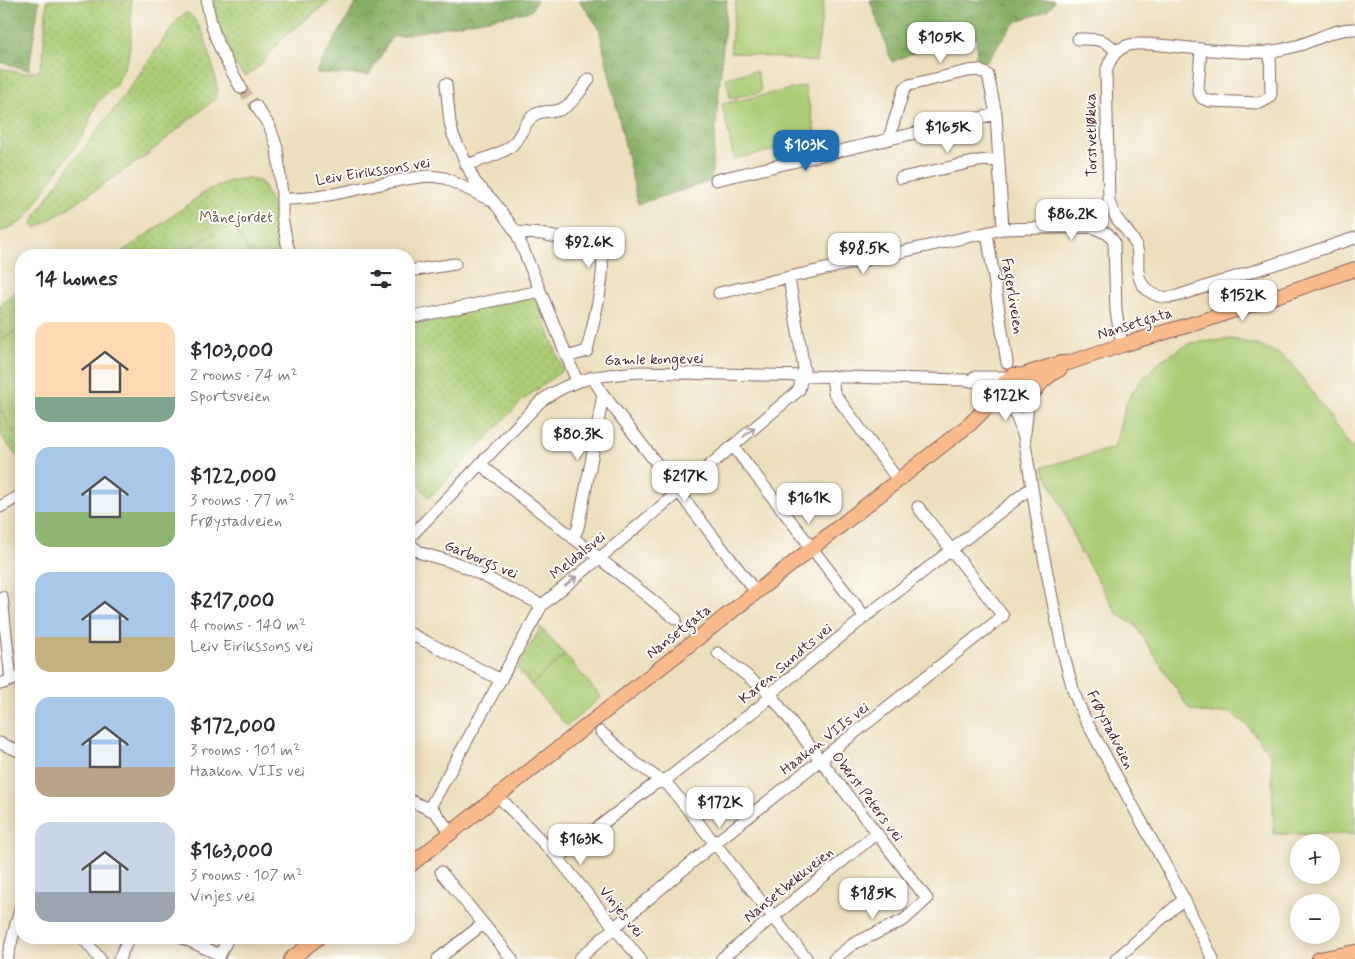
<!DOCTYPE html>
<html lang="en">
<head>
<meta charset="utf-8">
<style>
	:root { --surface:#fff; --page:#f7f7f7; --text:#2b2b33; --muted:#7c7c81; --accent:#1f6fb2 }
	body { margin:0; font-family:Mynerve,sans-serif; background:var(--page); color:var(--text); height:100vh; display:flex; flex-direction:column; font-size:19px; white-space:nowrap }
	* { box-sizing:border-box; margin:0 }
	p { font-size:16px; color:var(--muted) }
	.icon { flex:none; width:28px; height:28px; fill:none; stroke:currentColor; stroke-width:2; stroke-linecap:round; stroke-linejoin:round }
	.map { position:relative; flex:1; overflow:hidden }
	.panel { position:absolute; left:15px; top:249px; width:400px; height:695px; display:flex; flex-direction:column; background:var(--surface); border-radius:20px; box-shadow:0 2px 12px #0003 }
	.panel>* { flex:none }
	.tools { position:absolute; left:1290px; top:834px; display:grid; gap:10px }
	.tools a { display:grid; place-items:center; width:50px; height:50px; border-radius:50%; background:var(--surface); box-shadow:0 2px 12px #0003; font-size:25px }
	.price { position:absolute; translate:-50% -42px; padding:0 11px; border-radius:10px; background:#fff; color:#222; font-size:16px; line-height:32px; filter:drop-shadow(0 1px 2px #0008) }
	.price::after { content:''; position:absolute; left:50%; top:30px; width:15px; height:11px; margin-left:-8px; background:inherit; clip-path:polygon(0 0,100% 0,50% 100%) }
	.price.on { background:var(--accent); color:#fff }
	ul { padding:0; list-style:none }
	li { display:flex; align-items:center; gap:15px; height:125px; padding:0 20px }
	li span { display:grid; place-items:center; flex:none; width:140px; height:100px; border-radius:15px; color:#555 }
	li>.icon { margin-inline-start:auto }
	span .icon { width:60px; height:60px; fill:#fffc; stroke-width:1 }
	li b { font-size:21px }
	h2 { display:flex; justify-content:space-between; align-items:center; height:60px; padding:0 20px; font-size:21px }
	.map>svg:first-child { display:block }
	.green { fill:url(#green-dots); stroke:#7a7650 }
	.forest { fill:url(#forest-crowns); stroke:#686848 }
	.pitch { fill:#aacc75; stroke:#7a7650 }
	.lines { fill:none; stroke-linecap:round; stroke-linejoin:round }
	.minor-tunnel { stroke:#ccb9a0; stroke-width:11; stroke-dasharray:11 5.5; stroke-linecap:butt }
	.minor-casing { stroke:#83625e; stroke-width:13 }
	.major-casing { stroke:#83625e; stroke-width:16 }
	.minor { stroke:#fff; stroke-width:11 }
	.major { stroke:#fabb8c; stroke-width:14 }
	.oneway { stroke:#ae9aa0 }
	.labels { text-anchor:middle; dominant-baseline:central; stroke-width:4; stroke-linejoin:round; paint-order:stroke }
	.street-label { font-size:15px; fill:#4a1f2b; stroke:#fdfcf7 }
	.park-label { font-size:15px; fill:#675341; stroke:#fdfcf7 }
</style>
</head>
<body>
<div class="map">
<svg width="1355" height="959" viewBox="0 0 1355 959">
	<defs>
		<pattern id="green-dots" width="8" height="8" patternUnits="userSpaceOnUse" patternTransform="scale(1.25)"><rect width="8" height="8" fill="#aacc75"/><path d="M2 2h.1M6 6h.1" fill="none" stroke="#94af65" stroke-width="1.8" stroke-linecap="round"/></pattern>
		<pattern id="forest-crowns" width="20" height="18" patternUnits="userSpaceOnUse" patternTransform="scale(1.25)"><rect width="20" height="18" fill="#87b066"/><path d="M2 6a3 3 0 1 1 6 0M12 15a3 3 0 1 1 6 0" fill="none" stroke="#708f54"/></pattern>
	</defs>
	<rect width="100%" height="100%" fill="#fdfcf7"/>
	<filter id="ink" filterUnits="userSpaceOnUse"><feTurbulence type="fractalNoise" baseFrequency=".02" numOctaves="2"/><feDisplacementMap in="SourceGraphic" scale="10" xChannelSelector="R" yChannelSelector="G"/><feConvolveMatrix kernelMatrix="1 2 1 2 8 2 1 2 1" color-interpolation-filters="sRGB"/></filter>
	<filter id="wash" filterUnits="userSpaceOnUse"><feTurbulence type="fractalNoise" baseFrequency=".0096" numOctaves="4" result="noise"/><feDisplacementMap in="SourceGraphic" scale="20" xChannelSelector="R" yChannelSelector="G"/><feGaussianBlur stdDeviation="1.12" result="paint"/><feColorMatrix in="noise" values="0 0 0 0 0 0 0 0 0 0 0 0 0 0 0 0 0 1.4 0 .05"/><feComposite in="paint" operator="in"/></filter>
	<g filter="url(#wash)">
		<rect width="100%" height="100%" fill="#eddfbd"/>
		<path class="green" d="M 47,0 L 131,0 L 131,38 L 128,59 L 121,75 L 115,85 L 97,103 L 91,115 L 88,126 L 80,140 L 49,182 L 32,210 L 20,223 L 0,232 L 0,68 L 22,73 L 39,71 L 43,57 Z
			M 213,0 L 330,0 L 283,38 L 258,67 L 246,76 C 230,68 215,18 213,0 Z
			M 188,13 C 207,27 213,69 218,91 L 216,98 L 144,157 L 58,215 L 36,228 L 33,226 L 32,222 L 35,217 L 62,176 L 118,104 L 179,18 L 184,14 Z
			M 250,178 L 261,182 L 274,207 L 286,255 L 117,255 L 145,236 L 209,189 L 232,180 Z
			M 21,289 L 21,462 L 0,434 L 0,305 L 15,291 Z
			M 535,297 L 563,370 L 523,400 L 429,498 L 409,471 L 409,321 Z
			M 541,627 L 565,655 L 531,685 L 517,668 Z"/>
		<path class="forest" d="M 0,0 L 39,0 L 29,70 L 0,62 Z
			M 358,0 L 537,0 L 531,11 L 392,37 L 369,75 L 315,73 Z
			M 579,0 L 727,0 L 711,181 L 638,204 L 599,28 Z
			M 870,0 L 1054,0 C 1049,17 1028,14 1015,23 C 1008,29 994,52 987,61 L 976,62 L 977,38 L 945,39 L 892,62 Z"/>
		<path class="pitch" d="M 736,0 L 824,0 L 816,62 L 730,52 Z
			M 755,71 L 757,72 L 761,90 L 760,92 L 732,98 L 730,97 L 726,79 L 728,77 Z
			M 805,86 L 817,141 L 734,159 L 722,104 Z
			M 233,224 L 250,255 L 176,255 Z
			M 21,328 L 21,427 L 13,432 L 0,408 L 0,340 Z
			M 1232,339 C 1255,344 1276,349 1293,365 L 1355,453 L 1355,834 L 1274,834 L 1271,755 L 1246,724 L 1229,712 L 1212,714 L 1190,710 L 1135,625 L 1117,614 L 1082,553 L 1081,554 L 1062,506 L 1042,467 L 1114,448 L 1126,403 L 1139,382 L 1161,360 L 1190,343 Z
			M 565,655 L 601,697 L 567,726 L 531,685 Z"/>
	</g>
	<g filter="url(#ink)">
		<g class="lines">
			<path class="minor-tunnel" d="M 241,88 L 256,106"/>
			<g class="minor-casing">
				<path id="minor" d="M 207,0 C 210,33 225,60 241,88
					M 1355,29 C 1336,28 1318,39 1300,45 C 1289,48 1278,51 1267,52 C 1237,54 1201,49 1171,46 C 1158,45 1142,42 1129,45 C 1115,49 1109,60 1106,73 L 1109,201 C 1115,223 1126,226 1135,243 C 1140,252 1137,261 1138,270 C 1139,290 1158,301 1177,296 L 1355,238
					M 1078,39 C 1096,39 1104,38 1117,52
					M 1201,49 L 1198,90 L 1202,98 L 1209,101 L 1260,103 L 1269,98 L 1271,94 L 1270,51
					M 446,84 L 450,123 L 453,135 L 475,182 L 494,202 L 516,232 L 577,381
					M 256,106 L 270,127 L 277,148 L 282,195 L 282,217 L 287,244 L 291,255
					M 889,138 L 904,89 L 909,85 L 968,71 L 978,70 L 988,75 L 996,114 L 1003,229
					M 466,165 C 480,160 498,156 510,147 C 521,139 524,120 536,114 C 541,111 550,112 556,111 C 572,107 580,91 589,79
					M 901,178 L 978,161 L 999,159
					M 716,180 L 996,114
					M 282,199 C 333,200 380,180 430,176 L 445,178 L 488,199
					M 516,232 L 542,234 L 590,245 C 594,246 598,247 600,251 C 609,268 591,331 587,351 L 567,357
					M 987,233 L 1007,363
					M 409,271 L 455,264
					M 719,293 L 1003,229 L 1092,227 L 1108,234 L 1114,242 L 1116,311 L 1122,345
					M 409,318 L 540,291
					M 832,376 L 834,393 L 898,480
					M 592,377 L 603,394 L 756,592
					M 974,377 L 1009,377
					M 1012,404 L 1024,437 L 1040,538 L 1063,652 L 1074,693 L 1084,717 L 1184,899 L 1213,959
					M 1025,433 L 1029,398
					M 733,446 L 865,617
					M 480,464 L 676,619
					M 0,507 L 21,495
					M 409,538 L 541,401 C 574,377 601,375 640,372 L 965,380 L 984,383 L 1002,391
					M 573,538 L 578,528 L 593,452 L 603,394
					M 409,544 L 421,553 L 459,564 L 542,605
					M 2,597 L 11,680
					M 409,633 L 501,680
					M 718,653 L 770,694 L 927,899 L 904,920 L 853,944 L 834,959
					M 0,684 L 21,677
					M 601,732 L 636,763 L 669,786 L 807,959
					M 0,743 L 21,752
					M 498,796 L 558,858 L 640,959
					M 409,800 L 435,812 L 451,833
					M 429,809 L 542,605 L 613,547 L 799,390 L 804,369 L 789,278
					M 558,858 L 653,785 L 671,776 L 764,703 L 770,694 L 865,617 L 1032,487
					M 441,872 L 512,959
					M 83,938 L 100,959
					M 183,938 L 220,955
					M 7,959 L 21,905
					M 119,959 L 129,938
					M 218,959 L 228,938
					M 438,959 L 483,924
					M 579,959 L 615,927 L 715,843 L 1003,616 L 918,507
					M 721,959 L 876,834
					M 1116,959 L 1184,899"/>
			</g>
			<g class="major-casing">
				<path id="major" d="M 1020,376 L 1061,363 L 1068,363 L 1122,345 L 1209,319 L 1355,269
					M 1031,394 C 1032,382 1025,374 1013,375 L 1004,383 C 1001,390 1002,396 1007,401 C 1023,414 1034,389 1044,380 C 1049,376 1054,372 1060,369
					M 409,866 L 944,444 L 970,424 L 1002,392
					M 291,959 L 318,938
					M 1319,959 L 1355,952"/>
			</g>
			<use href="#minor" class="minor"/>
			<use href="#major" class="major"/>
		</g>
		<defs><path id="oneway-shaft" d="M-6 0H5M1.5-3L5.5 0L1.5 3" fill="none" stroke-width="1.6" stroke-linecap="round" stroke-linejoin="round" transform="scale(1.25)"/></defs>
		<g class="oneway">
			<use href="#oneway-shaft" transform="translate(749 432) rotate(-41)"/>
			<use href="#oneway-shaft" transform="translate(571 581) rotate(-39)"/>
		</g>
	</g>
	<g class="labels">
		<g class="street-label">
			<text transform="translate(1092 135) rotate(-91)">Torstvetløkka</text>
			<text transform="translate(373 172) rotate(-9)">Leiv Eirikssons vei</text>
			<text transform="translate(1012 296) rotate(81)">Fagerliveien</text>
			<text transform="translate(1135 324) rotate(-17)">Nansetgata</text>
			<text transform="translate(654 360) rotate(-1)">Gamle kongevei</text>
			<text transform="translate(578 556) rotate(-39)">Meldalsvei</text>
			<text transform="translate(481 560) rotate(23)">Garborgs vei</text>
			<text transform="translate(679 632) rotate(-38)">Nansetgata</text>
			<text transform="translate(786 664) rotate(-40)">Karen Sundts vei</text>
			<text transform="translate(1110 730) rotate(63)">Frøystadveien</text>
			<text transform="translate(825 739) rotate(-38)">Haakon VIIs vei</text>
			<text transform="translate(867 797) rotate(53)">Oberst Peters vei</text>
			<text transform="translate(789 885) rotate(-39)">Nansetbekkveien</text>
			<text transform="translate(621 912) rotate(51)">Vinjes vei</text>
		</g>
		<g class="park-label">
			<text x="236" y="218">Månejordet</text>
		</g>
	</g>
</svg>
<div class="tools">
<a>+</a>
<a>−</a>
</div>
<b class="price" style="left:941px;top:64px">$105K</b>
<b class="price" style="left:948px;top:154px">$165K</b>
<b class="price on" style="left:806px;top:172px">$103K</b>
<b class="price" style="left:1072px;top:241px">$86.2K</b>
<b class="price" style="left:589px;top:269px">$92.6K</b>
<b class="price" style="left:864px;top:275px">$98.5K</b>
<b class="price" style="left:1243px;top:322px">$152K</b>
<b class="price" style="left:1006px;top:422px">$122K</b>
<b class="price" style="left:578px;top:461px">$80.3K</b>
<b class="price" style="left:685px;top:503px">$217K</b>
<b class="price" style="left:809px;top:525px">$161K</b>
<b class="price" style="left:720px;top:829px">$172K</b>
<b class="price" style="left:581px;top:866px">$163K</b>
<b class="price" style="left:873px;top:920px">$185K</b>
<section class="panel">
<h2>14 homes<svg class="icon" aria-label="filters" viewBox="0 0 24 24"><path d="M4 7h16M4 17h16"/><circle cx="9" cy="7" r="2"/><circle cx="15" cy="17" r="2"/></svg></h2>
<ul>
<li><span style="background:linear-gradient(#ffd9b3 75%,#7fa58c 0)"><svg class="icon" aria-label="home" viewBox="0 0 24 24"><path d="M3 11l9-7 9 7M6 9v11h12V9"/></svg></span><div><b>$103,000</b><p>2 rooms · 74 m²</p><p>Sportsveien</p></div></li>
<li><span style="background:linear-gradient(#a9c7e8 65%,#8fb573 0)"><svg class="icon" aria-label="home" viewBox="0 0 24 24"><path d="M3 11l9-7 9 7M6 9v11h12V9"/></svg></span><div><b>$122,000</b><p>3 rooms · 77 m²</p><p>Frøystadveien</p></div></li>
<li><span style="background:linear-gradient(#a9c7e8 65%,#c2b280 0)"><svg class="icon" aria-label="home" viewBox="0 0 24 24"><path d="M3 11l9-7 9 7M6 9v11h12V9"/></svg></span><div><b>$217,000</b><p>4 rooms · 140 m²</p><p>Leiv Eirikssons vei</p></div></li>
<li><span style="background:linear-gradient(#a9c7e8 70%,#b9a48a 0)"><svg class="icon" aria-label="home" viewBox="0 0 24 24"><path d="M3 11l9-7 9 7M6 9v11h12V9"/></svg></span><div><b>$172,000</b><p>3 rooms · 101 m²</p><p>Haakon VIIs vei</p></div></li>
<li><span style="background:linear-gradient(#c9d6e8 70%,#9aa5b1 0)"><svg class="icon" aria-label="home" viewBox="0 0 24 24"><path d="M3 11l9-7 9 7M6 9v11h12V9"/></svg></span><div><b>$163,000</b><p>3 rooms · 107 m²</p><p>Vinjes vei</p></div></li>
</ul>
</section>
</div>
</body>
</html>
